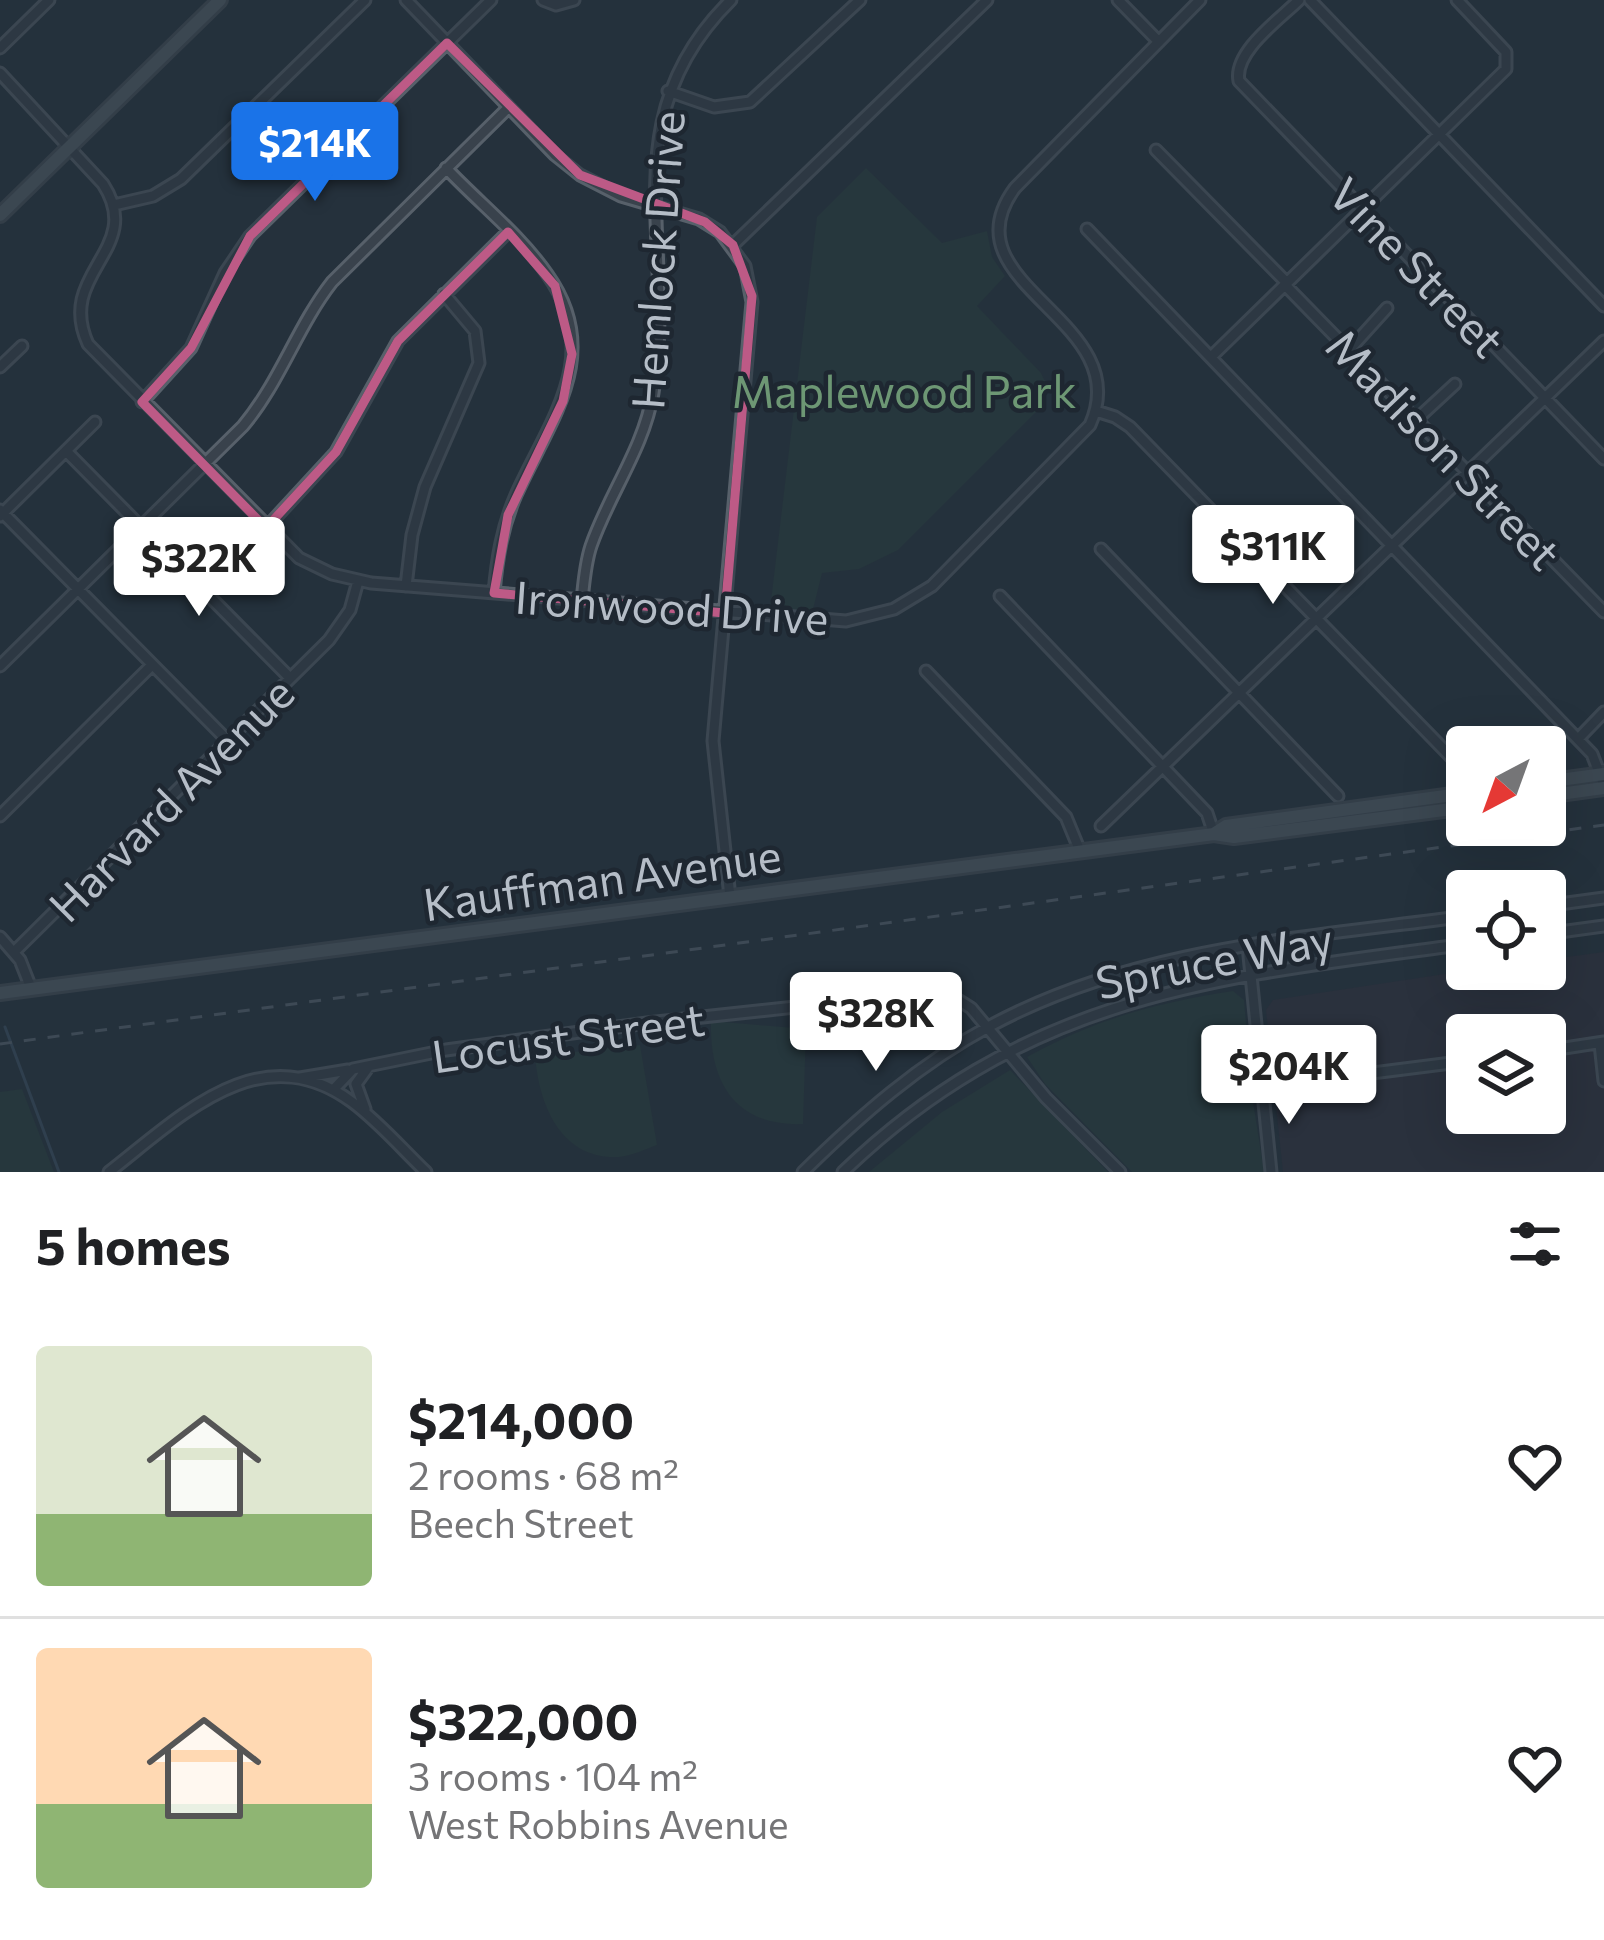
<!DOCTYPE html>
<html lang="en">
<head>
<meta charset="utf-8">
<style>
	:root { --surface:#fff; --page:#f6f6f6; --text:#202124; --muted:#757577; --line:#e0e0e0; --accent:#1a73e8 }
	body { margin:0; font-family:Commissioner,sans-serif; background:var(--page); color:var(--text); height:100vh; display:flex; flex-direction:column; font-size:45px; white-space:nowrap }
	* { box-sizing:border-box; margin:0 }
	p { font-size:39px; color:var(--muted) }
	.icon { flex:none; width:66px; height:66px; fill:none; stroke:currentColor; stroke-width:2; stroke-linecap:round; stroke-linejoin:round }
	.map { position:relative; height:1172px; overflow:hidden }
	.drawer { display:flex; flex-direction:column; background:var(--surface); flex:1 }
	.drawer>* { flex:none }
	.needle { width:78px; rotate:221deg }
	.fabs { position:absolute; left:1446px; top:726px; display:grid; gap:24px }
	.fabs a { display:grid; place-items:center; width:120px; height:120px; border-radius:12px; background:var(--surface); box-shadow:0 12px 48px #0002; font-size:60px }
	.price { position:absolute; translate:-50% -102px; padding:0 27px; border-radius:12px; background:#fff; color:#222; font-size:39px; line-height:78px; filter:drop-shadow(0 3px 6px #0008) }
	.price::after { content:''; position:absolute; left:50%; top:72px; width:36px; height:27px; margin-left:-18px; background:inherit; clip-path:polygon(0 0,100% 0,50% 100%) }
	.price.current { background:var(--accent); color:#fff }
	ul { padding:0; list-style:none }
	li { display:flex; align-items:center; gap:36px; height:300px; padding:0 36px }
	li+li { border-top:3px solid var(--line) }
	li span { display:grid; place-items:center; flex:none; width:336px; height:240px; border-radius:12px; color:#555 }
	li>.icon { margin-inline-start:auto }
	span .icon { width:144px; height:144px; fill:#fffc; stroke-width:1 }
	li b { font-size:51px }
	h2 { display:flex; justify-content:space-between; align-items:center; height:144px; padding:0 36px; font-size:51px }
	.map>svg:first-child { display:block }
	.medical { fill:#31313e; fill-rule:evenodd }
	.green { fill:#283e3e }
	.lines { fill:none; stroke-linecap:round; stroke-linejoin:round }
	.stream { stroke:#3c5064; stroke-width:3 }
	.minor-casing { stroke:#57606a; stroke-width:15 }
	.major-casing { stroke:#454e58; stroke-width:18 }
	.minor { stroke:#39424c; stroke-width:9 }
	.major { stroke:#57626c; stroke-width:12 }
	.rail { stroke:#5b6773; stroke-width:3; stroke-dasharray:12 12; stroke-linecap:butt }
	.marked { fill:none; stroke:#bd5a86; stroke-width:9; stroke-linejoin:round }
	.labels { text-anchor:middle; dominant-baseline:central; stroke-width:9; stroke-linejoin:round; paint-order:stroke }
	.street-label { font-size:45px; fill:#b5bdc7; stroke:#1e2731 }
	.park-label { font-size:45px; fill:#6d9774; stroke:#1e2731 }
</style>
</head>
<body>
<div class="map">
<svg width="1604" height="1172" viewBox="0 0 1604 1172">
	<rect width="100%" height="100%" fill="#25313c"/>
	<path class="medical" d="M 1604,952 L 1604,1172 L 1283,1172 L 1266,1010 L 1273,1000 L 1478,969 L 1545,969 L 1545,960 ZM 1467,1035 L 1545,1035 L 1545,1113 L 1467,1113 Z"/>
	<path class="green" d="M 866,168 L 942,243 L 987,231 L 992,257 L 1005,276 L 977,306 L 1041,373 L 1049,390 L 1037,411 L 898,550 L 859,569 L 822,573 L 812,613 L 770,609 L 817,217 Z
		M 1233,991 L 1244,1000 L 1252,1095 L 1264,1172 L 1132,1172 L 1045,1084 L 1027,1057 C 1096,1019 1155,1003 1233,991 Z
		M 711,1021 L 806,1029 L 803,1124 C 736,1127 709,1083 711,1021 Z
		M 640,1045 L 657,1145 C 646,1149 631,1156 619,1157 C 560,1160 539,1104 535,1056 Z
		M 1010,1070 L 1108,1172 L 869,1172 L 942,1112 Z
		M 22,1089 L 54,1172 L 0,1172 L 0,1092 Z"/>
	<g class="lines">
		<path class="stream" d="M 5,1027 L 59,1172"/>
		<g class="minor-casing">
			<path id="minor" d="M 406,0 L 555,155 L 580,175 L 621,196 L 699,219 L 720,232 L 745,266 L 752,302 L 713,741 L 730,897
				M 543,0 L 556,5 L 574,0
				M 1118,0 L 1159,42
				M 1299,0 C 1280,19 1233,52 1239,81 L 1604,459
				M 1310,0 L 1604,306
				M 0,48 L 49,0
				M 0,73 L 103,184 C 146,250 55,272 88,344 L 299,558 L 332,574 L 371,583 L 846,621 L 894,609 L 932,586 L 1090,425 C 1138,319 943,285 1015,188 L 1200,0
				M 668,91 L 714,107 L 750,102 L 860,0
				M 1156,150 L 1287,283
				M 446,168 C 479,203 520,235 547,274 C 605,355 549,421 516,495 C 502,527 497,559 494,593
				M 114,205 L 153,196 L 181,179 L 365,0
				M 1087,229 L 1592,754 L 1602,780
				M 733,245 L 987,0
				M 1285,285 L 1604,612
				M 1349,350 L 1387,308
				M 1211,357 L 1506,69 L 1506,52 L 1457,0
				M 0,367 L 22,346
				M 142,402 L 191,348 L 225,273 L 250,236 L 491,0
				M 1096,411 L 1115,417 L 1130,427 L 1452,758 L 1467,783
				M 1416,420 L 1455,384
				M 66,451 L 290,678
				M 0,510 L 227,740
				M 0,516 L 95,422
				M 266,528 L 336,452 L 398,341 L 508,232
				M 1101,549 L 1338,796
				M 406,586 L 412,535 L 425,487 L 479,363 L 475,331 L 444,294
				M 1000,596 L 1207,813 L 1214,834
				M 582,601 C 584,582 585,564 591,546 C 609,494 644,448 653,393 C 678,245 609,120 731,0
				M 0,666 L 243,426 C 280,382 297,327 332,282 L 509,107
				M 926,671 L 1066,817 L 1080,851
				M 1578,739 L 1604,712
				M 0,816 L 152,665
				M 1101,826 L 1604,341
				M 1545,906 L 1604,898
				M 1545,934 L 1604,926
				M 0,937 L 20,960 L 31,988
				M 1248,946 L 1271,1172
				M 14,952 L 329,640 L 350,610 L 358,581
				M 1600,1044 L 1604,1081
				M 1545,1051 L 1604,1042
				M 300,1078 L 348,1070
				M 1262,1087 L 1467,1061
				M 333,1090 L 353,1069 L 446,1050 L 647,1023 L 944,991 L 971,1008 L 1046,1098 L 1120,1172
				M 365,1109 L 356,1084 L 369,1066
				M 109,1172 C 180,1117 260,1034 352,1102 C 379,1122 402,1149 426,1172
				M 803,1172 C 860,1116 919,1064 990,1026 C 1136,947 1305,938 1467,916
				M 843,1172 C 1031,991 1223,977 1467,944"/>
		</g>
		<g class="major-casing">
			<path id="major" d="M 0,215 L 220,0
				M 1545,782 L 1604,774
				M 1545,796 L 1604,788
				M 1215,833 L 1226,826 L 1467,793
				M 0,993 L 1214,834 L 1234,837 L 1467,807"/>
		</g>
		<use href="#minor" class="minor"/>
		<use href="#major" class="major"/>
		<path class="rail" d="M 0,1044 L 1604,825"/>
	</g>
	<path d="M0 0H1604V1172H0ZM 447,43 L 580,175 L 705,222 L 733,245 L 752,296 L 725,613 L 494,593 L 508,515 L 563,401 L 572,354 L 555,286 L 508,232 L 398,341 L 336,452 L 266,528 L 142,402 L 191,348 L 250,236 Z" fill="#25313c" fill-opacity=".55" fill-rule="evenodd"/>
	<path class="marked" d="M 447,43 L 580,175 L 705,222 L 733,245 L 752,296 L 725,613 L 494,593 L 508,515 L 563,401 L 572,354 L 555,286 L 508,232 L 398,341 L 336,452 L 266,528 L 142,402 L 191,348 L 250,236 Z"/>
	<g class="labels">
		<g class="street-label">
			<text transform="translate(656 260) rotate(-86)">Hemlock Drive</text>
			<text transform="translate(1418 266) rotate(46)">Vine Street</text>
			<text transform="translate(1445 448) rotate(46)">Madison Street</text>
			<text transform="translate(672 606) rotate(4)">Ironwood Drive</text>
			<text transform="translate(170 798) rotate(-45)">Harvard Avenue</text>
			<text transform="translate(602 878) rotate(-8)">Kauffman Avenue</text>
			<text transform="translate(1214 959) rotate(-11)">Spruce Way</text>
			<text transform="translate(568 1036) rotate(-8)">Locust Street</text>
		</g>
		<g class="park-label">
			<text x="904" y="389">Maplewood Park</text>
		</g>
	</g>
</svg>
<div class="fabs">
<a><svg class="needle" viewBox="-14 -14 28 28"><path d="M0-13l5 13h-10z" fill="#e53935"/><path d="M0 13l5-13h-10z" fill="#757577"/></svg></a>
<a><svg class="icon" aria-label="locate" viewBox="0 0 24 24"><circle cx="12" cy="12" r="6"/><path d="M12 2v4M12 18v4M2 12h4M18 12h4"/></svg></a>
<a><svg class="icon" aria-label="layers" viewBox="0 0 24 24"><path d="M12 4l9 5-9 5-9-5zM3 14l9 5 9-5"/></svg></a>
</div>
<b class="price current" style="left:315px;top:204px">$214K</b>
<b class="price" style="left:1273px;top:607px">$311K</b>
<b class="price" style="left:199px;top:619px">$322K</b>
<b class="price" style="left:876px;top:1074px">$328K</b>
<b class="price" style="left:1289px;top:1127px">$204K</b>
</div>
<section class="drawer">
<h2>5 homes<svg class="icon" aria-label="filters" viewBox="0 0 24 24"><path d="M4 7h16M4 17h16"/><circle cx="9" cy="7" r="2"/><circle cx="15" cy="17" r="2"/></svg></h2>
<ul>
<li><span style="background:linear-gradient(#dfe7d0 70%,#8fb573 0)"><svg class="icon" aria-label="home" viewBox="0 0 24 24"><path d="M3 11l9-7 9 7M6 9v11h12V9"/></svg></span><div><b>$214,000</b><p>2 rooms · 68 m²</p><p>Beech Street</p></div><svg class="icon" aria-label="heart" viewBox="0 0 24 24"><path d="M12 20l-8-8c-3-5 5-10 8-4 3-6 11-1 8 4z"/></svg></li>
<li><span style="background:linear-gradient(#ffd9b3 65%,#8fb573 0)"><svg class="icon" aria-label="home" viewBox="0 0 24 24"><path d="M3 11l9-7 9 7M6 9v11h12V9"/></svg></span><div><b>$322,000</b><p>3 rooms · 104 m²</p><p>West Robbins Avenue</p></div><svg class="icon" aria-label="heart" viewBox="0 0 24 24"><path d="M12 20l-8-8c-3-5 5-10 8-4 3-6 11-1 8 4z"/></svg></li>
</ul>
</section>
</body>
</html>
